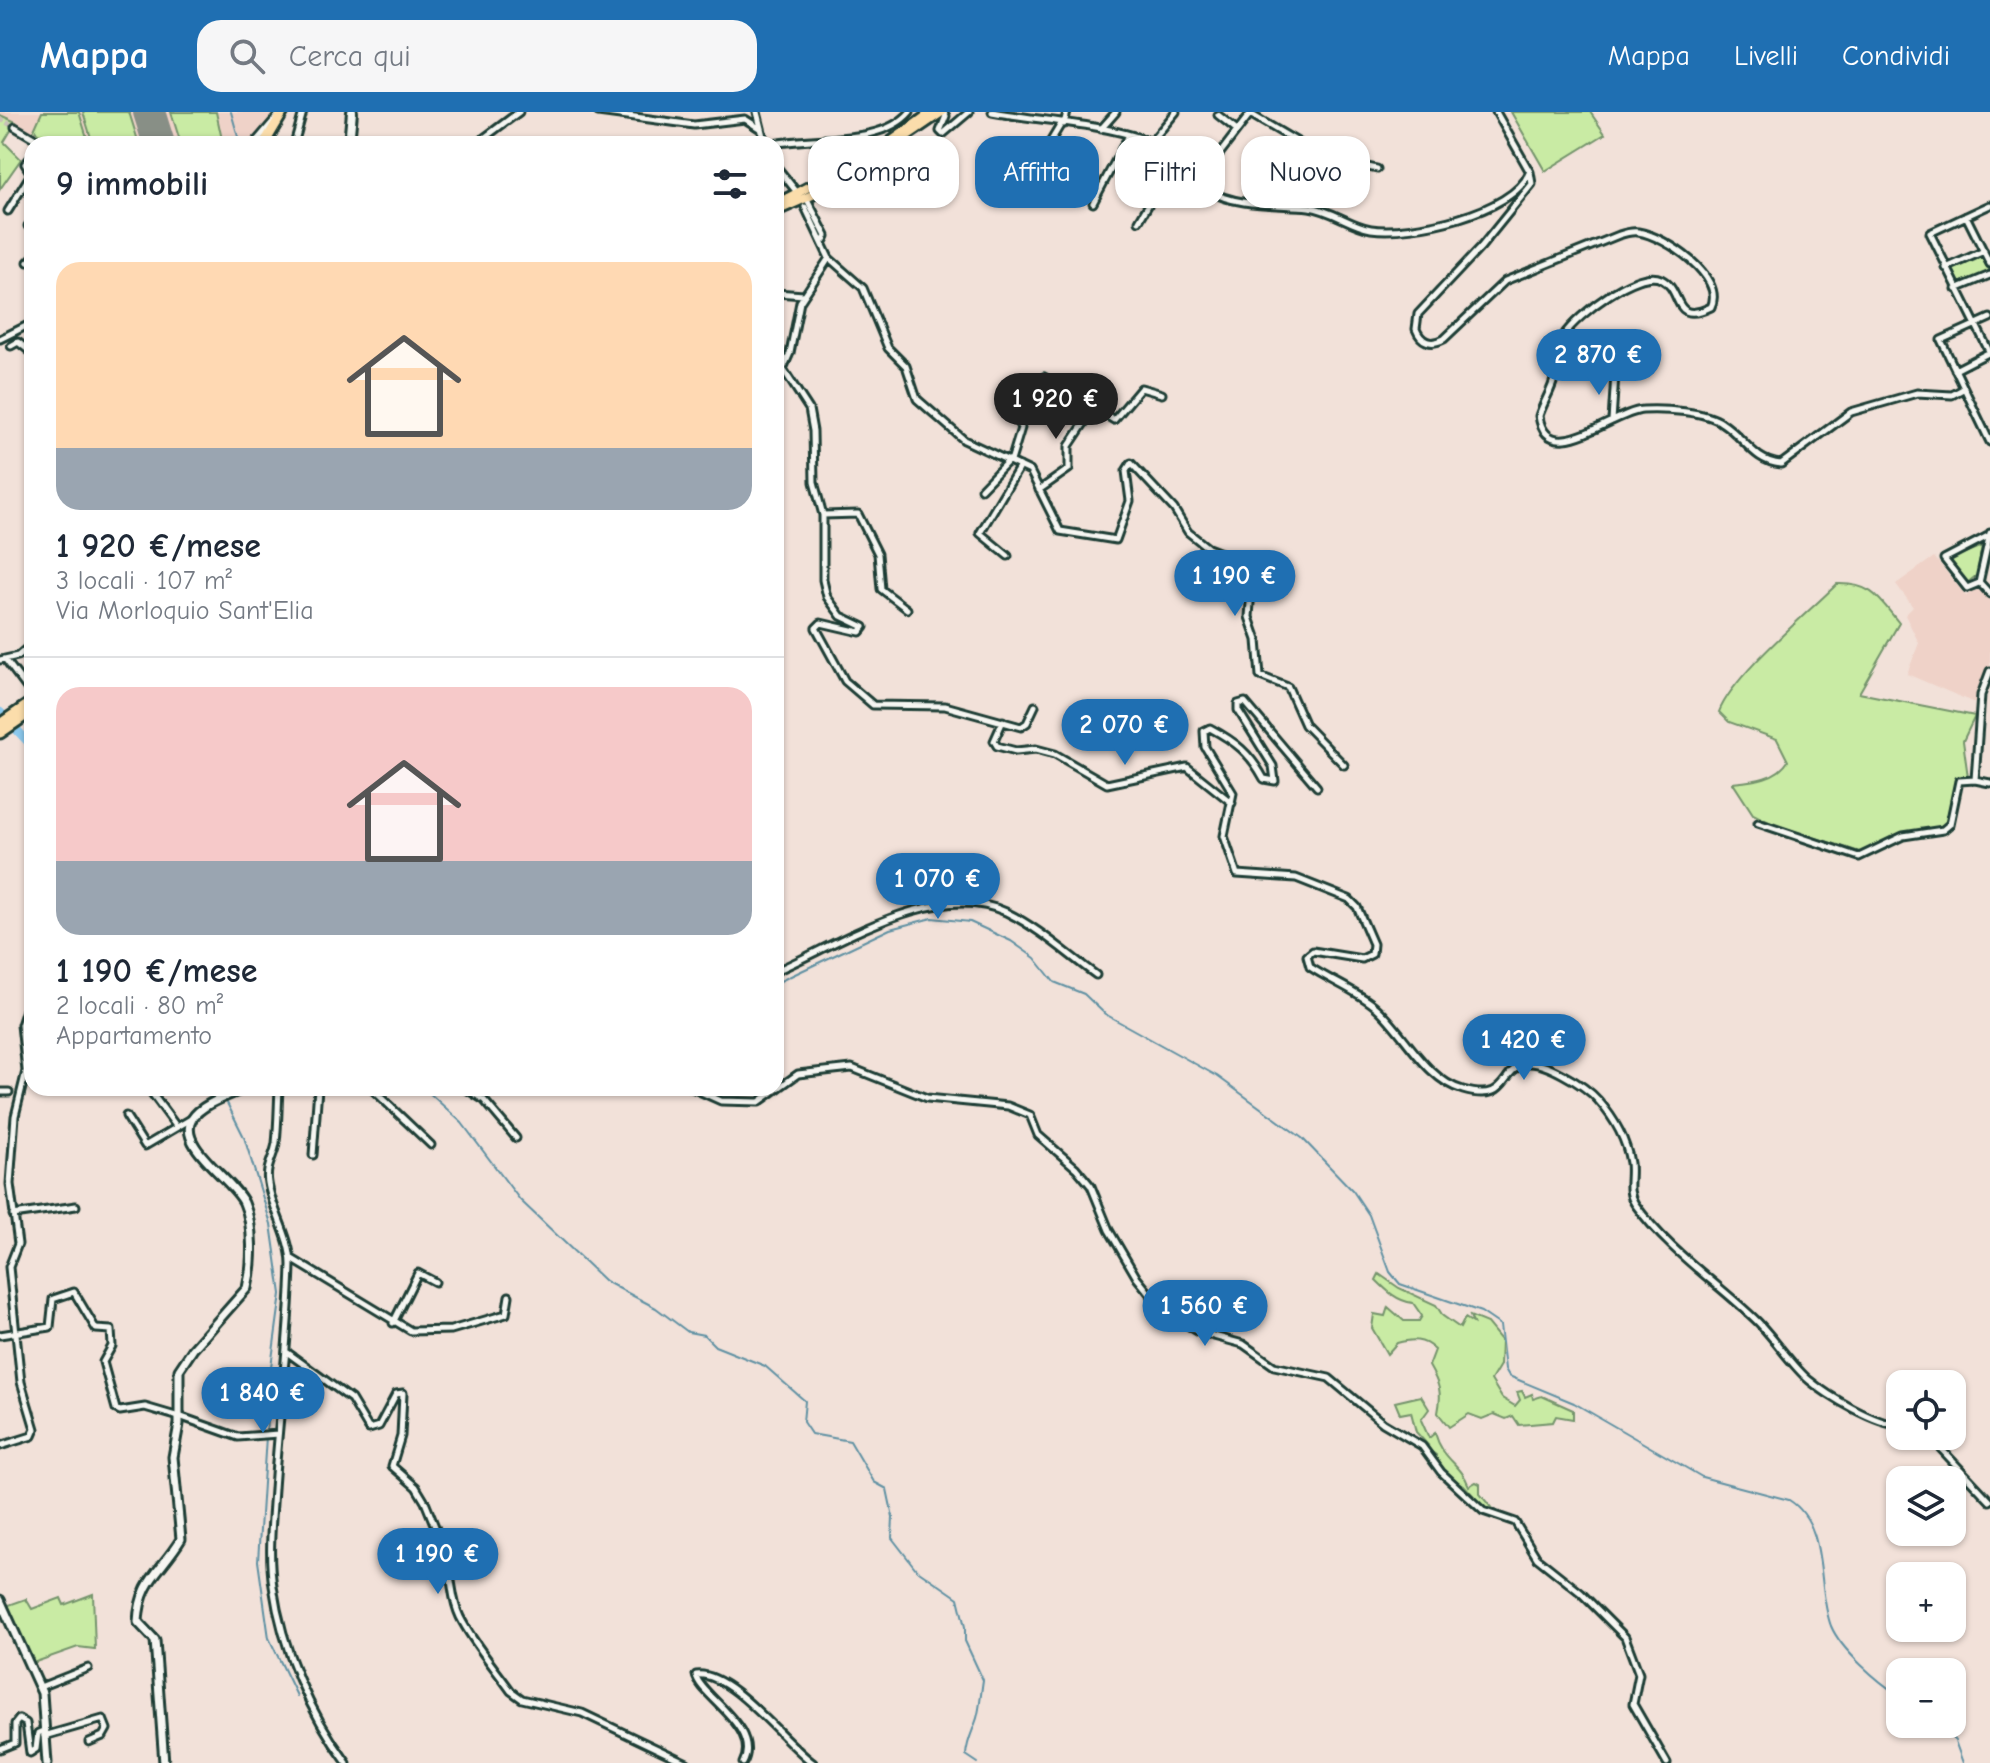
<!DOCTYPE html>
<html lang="it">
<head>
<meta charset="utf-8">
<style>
	:root { --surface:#fff; --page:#f6f6f7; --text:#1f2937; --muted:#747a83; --line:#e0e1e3; --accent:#1f6fb2 }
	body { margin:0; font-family:"Comic Neue",sans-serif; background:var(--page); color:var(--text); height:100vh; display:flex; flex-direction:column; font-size:30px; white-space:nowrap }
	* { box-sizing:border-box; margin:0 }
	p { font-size:26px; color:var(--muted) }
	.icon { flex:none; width:44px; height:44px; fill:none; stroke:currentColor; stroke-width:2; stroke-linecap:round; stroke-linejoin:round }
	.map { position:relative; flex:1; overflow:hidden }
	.details { position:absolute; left:24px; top:24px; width:760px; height:960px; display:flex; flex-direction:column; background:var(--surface); border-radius:24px; box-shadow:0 2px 6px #0004 }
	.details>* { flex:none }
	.guide { position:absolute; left:808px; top:24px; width:760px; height:72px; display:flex; gap:16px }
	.fabs { position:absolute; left:1886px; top:1258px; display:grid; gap:16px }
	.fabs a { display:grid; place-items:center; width:80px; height:80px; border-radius:16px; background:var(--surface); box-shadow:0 2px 6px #0004; font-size:40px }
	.price { position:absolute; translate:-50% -68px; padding:0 18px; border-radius:28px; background:var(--accent); color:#fff; font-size:26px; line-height:52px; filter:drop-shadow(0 2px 4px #0008) }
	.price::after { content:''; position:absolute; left:50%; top:48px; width:24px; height:18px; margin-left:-12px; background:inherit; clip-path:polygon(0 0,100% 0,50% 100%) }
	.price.current { background:#222; color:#fff }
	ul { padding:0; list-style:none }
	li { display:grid; align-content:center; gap:16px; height:424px; padding:0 32px }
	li+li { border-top:2px solid var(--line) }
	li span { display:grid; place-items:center; height:248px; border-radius:24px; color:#555 }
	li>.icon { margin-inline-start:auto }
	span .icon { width:144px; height:144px; fill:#fffc; stroke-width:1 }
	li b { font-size:34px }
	h2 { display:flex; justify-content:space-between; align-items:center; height:96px; padding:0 32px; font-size:34px }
	.tag { padding:0 28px; border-radius:24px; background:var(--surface); box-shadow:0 2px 6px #0004; font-size:28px; line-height:72px }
	.tag.current { background:var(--accent); color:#fff }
	header { display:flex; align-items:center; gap:48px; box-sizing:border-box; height:112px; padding:0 40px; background:var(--accent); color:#fff }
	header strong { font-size:38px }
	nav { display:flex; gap:44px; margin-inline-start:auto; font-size:28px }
	.search { width:560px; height:72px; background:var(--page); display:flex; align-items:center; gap:20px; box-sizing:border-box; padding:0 28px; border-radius:24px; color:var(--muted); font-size:30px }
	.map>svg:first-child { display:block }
	.built { fill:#efd2c8 }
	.green { fill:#c9eba4; stroke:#74946c; stroke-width:2 }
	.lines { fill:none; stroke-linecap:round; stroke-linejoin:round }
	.stream { stroke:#6091a3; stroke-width:2 }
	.river { stroke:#8cc9ed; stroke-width:9 }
	.runway { stroke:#888f86; stroke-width:32 }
	.minor-tunnel { stroke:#c8c0b8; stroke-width:5; stroke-dasharray:5 2.5; stroke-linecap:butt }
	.minor-casing { stroke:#1f3d34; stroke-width:11 }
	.tertiary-casing { stroke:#1f3d34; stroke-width:13 }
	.secondary-casing { stroke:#1f3d34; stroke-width:14 }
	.primary-casing { stroke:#1f3d34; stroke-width:14 }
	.trunk-casing { stroke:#1f3d34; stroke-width:15 }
	.minor { stroke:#f6f6f2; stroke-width:5 }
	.tertiary { stroke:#f6f6f2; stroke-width:7 }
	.secondary { stroke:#f6f6f2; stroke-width:8 }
	.primary { stroke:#fbddab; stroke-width:8 }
	.trunk { stroke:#fbddab; stroke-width:9 }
</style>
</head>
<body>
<header>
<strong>Mappa</strong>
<div class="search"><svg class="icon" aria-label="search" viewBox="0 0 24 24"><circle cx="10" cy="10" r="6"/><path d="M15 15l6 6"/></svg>Cerca qui</div>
<nav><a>Mappa</a><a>Livelli</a><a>Condividi</a></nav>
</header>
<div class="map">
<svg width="1990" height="1651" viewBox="0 0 1990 1651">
	<rect width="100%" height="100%" fill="#f2e1d9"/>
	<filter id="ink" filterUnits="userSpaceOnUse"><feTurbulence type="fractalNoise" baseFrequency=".0125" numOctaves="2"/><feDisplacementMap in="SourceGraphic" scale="16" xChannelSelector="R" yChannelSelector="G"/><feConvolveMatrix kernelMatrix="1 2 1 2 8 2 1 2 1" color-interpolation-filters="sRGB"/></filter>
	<g filter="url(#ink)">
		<path class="built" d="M 0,0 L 278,0 L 252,32 L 53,32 L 16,10 L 4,30 L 21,47 L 0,77 Z
			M 1934,445 L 1966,484 L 1978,475 L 1990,488 L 1990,555 L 1982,566 L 1977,592 L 1907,562 L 1919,531 L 1905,503 L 1913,495 L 1896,472 Z"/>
		<path class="green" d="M 42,0 L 79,0 L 89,32 L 53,32 L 34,18 Z
			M 83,0 L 129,0 L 139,32 L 93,32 Z
			M 171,0 L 216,0 L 223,32 L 181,32 Z
			M 1511,0 L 1590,0 L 1605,22 L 1545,59 Z
			M 0,3 L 16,10 L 4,30 L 21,47 L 0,77 Z
			M 1983,141 L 1990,161 L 1957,175 L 1948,156 Z
			M 1982,434 L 1977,463 L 1967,471 L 1950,452 L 1952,446 Z
			M 1837,472 C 1872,471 1879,486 1899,511 L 1859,581 L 1975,604 L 1963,629 L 1968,665 L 1956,665 L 1946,712 C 1933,720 1921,718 1907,720 C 1891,722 1879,733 1866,742 L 1775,713 L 1753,702 L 1733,671 C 1753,669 1777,667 1788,649 L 1777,627 L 1729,610 L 1719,600 C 1733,563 1807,502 1837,472 Z
			M 1379,1162 L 1399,1176 L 1436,1193 L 1443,1204 L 1460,1216 L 1465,1206 L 1473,1211 L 1470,1204 L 1487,1211 L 1501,1228 L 1500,1253 L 1491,1268 L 1502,1286 L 1515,1294 L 1520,1288 L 1517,1280 L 1522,1279 L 1525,1285 L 1532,1282 L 1533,1287 L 1542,1284 L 1573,1298 L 1573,1307 L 1556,1304 L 1553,1310 L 1519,1313 L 1513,1304 L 1506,1307 L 1494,1302 L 1482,1307 L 1469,1302 L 1449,1315 L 1438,1301 C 1442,1281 1440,1273 1429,1254 L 1435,1238 C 1423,1226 1412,1227 1397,1231 L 1387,1242 L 1372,1216 L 1374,1202 L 1385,1204 L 1388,1195 L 1404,1209 L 1419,1209 L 1422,1204 L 1413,1191 C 1397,1189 1387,1179 1376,1168 Z
			M 1421,1284 L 1429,1297 L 1421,1308 L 1429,1326 L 1435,1321 C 1443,1349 1460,1350 1469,1374 L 1476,1370 L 1480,1372 L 1480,1382 L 1494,1399 L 1488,1400 L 1464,1373 C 1453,1369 1444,1359 1434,1347 L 1436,1343 L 1425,1335 L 1428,1333 L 1416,1320 L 1411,1300 L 1400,1302 L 1395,1290 Z
			M 93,1482 L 95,1537 L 78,1535 L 30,1552 L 6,1494 L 26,1487 L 32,1497 L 61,1486 L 64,1493 Z"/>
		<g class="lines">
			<path class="stream" d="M 231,0 L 240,32
				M 776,871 L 890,817 L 932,806 L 970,810 L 1011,829 L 1035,846 L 1054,870 L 1084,882 L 1105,902 L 1217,964 L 1302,1026 L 1353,1079 L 1369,1103 L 1390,1160 L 1400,1172 L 1481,1200 L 1500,1213 L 1505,1257 L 1509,1264 L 1574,1291 L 1702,1365 L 1789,1388 C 1829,1413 1816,1475 1831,1514 C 1841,1538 1878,1570 1900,1584
				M 424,976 L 462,1011 L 520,1088 L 605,1169 L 656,1196 L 688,1220 L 704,1223 L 715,1234 L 765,1254 L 805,1289 L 803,1310 L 811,1322 L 850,1329 L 874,1370 L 887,1377 L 893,1405 L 892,1426 L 916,1457 L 958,1486 L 965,1515 L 965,1529 L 983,1568 C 981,1580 980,1596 977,1606 C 973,1619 967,1628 966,1643 L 978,1651
				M 225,987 L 244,1025 L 271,1112 L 281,1182 L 270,1262 L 258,1449 L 269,1526 L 297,1584
				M 1939,1612 L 1955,1629 L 1963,1651"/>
			<path class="river" d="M 0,600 L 32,634"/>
			<path class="runway" d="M 149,0 L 159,32"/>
			<path class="minor-tunnel" d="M 0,7 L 15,15"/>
			<g class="minor-casing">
				<path id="minor" d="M 598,0 L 694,13 L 745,7 L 759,16
					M 757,0 L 765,32
					M 943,0 L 946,4 L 940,19 L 943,22 L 969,0
					M 992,0 C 1042,9 1098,11 1147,28 C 1171,37 1186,65 1208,78 C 1235,95 1278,92 1309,95 C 1332,98 1351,114 1371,117 C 1411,123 1513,101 1529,61
					M 1496,0 L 1530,60 L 1532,72 L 1481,135 L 1418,202 L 1416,217 C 1421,230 1431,234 1444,227 L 1505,169 L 1619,123 C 1625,121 1632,119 1638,120 C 1665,124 1726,165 1711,195 C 1671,214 1684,178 1661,167 C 1638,156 1577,203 1564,223 C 1555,236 1558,250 1555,264 C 1552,278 1543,291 1539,304 C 1547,359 1615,299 1643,298 C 1664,297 1706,299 1722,311 C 1744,325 1754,350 1781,352 L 1851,300 L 1917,281 L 1952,283 L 1963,277
					M 1218,3 L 1237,18
					M 1064,12 L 1067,0
					M 15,15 L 44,32
					M 1101,17 L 1116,0
					M 1151,30 L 1176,0
					M 254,32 L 278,4
					M 294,32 L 303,0
					M 476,32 L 519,0
					M 773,32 C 815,24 882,33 910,0
					M 776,54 L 796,79
					M 1034,57 L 1061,12
					M 1198,70 L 1250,2 L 1323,45 L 1377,57
					M 807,87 L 826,124 L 824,128
					M 1093,91 L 1129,23
					M 1990,93 L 1930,121 L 1990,241
					M 805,95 L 829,146 L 863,176 L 888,236 L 906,254 L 917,287 L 964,328 L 1030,359 L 1060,419 L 1116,428 L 1130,389 L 1126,359 L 1131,351 L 1174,397 L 1188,420 L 1208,436 L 1247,451 L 1252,463 L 1249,505 L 1257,528 L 1260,564 L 1288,575 L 1305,613 L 1344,653
					M 8,99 L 31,62 L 25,52 L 32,44
					M 1966,104 L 1990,152
					M 1139,109 L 1174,49
					M 28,114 L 32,110
					M 829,146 L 800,190 L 790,241 L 783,257 L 809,297 L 813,319 L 814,370 L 823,403 L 823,468 L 827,485 L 841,504 L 864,515 L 860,520 L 821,511 L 816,516 L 845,569 L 873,593 L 945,594 L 1021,615 L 1027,611 L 1035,594
					M 28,150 L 32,146
					M 1946,156 L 1984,139
					M 1956,177 L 1990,163
					M 776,181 L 804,183
					M 1990,206 L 1941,228 L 1990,330
					M 0,227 L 32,211
					M 11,234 L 18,230 L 32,241
					M 1955,258 L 1990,240
					M 1591,262 L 1640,263
					M 1612,309 L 1615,262
					M 1011,349 L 1021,316 L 1014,303 L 1025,285 L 1044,265 L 1114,308 L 1141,276 L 1162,282
					M 981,377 L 1009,348
					M 1039,378 L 1069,357 L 1069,334 L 1095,295
					M 823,403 L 858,402 L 878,442 L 881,477 L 907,497
					M 1990,423 L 1944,447 L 1967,476 L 1979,471 L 1990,421
					M 1008,444 L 980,421 L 1020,354
					M 1980,471 L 1990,482
					M 5,547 L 32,583
					M 0,548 L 18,544 L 32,532
					M 1003,609 L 994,629 L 997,634 L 1016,639 L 1036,637 L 1055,642 L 1107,672 L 1187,655 L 1232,691
					M 1975,668 L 1990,671
					M 1317,675 L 1245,590 L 1238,592 L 1238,598 L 1273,654 L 1275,669 L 1264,667 C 1250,641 1236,630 1210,616 L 1204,619 L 1205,635 L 1233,681 L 1224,724 L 1237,762 L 1296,766 L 1349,787 L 1357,795 L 1373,832 L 1372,842 L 1362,847 L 1313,839 L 1307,844 L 1310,855 C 1331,869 1358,879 1377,896 C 1405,921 1426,968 1463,978 C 1509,991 1499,960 1524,952 C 1541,946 1586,974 1598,988 C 1614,1006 1626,1026 1630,1051 C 1632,1066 1626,1079 1635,1092 C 1668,1139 1717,1170 1757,1209 C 1774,1226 1794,1256 1809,1268 C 1828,1284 1876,1313 1900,1313
					M 1758,711 L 1859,745 L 1903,724 L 1943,718 L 1950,712 L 1959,669 L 1975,668 L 1981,583 L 1990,559
					M 776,859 C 839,832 936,767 1006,800 C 1039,816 1067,842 1096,863
					M 148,976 L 176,1014
					M 279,976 C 278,994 278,1013 276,1031 C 274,1045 265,1055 268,1071 C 272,1098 291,1126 291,1153 C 289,1228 279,1302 274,1377 C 272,1409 268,1442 273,1474 C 282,1537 309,1600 347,1651
					M 371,976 L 431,1033
					M 465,976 L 484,988 L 516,1026
					M 692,976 L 721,989 L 759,990 L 798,962 L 852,956 L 927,986 L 1008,994 L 1030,1003 L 1038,1023 L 1076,1056 L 1091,1074 L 1109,1118 L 1137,1166 L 1163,1198 L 1199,1220 L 1243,1232 L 1274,1254 L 1329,1266 L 1383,1311 L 1422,1334 L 1441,1360 L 1483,1399 L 1515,1410 L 1537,1446 L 1581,1481 L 1625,1525 L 1639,1562 L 1633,1592 L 1667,1651
					M 0,980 L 9,980
					M 126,1004 L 145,1034 L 191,1007
					M 313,1043 L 318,976
					M 13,1103 L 76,1094
					M 292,1147 L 411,1219 L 451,1218 L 506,1202 L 509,1184
					M 393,1211 L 418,1161 L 435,1170
					M 0,1223 L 50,1215 L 53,1187 L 74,1180 L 96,1217 L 111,1218 L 112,1234 L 103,1250 L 116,1297 L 120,1299 L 145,1295 L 179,1305
					M 288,1241 L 351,1287 L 369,1317 L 379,1314 L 396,1282 L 403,1281 L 401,1324 L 392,1354 L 416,1375 L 425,1390 L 436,1417 L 434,1436 C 458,1460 447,1478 460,1505 C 473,1531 494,1555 511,1579 L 522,1587 L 582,1601 L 687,1651
					M 179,1304 L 238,1325 L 278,1322
					M 1929,1324 L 1990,1389
					M 0,1334 L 32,1324 L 35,1317 L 21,1270 L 9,1155 L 18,1132 L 10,1072 L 15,1004 L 26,959 L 21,913 L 32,880
					M 40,1575 L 88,1556
					M 44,1624 L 103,1607 L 107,1617 L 103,1624 L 89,1630
					M 0,1637 L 15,1631 L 15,1612 L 19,1607 L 26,1611 L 30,1641 L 36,1637 L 38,1621 L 43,1619
					M 743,1651 C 762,1616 699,1583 696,1563 C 730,1558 785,1631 813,1651"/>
			</g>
			<g class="tertiary-casing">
				<path id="tertiary" d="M 0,1488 L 42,1581 L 47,1651
					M 164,1651 L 155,1528 L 138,1510 C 140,1468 161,1460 181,1427 L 173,1345 L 179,1312 L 179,1258 L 193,1237 L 247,1176 C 253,1152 254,1114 244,1091 C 234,1068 176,1034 192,1007 C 201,992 230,983 245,976"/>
			</g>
			<g class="secondary-casing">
				<path id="secondary" d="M 349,32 L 352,0"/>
			</g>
			<g class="primary-casing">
				<path id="primary" d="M 776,92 L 878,39 L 932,0
					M 776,99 L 835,73 L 942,0"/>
			</g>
			<g class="trunk-casing">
				<path id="trunk" d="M 264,32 L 283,0
					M 0,612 L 32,590
					M 0,621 L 32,599"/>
			</g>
			<use href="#minor" class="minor"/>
			<use href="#tertiary" class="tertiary"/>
			<use href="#secondary" class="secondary"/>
			<use href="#primary" class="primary"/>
			<use href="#trunk" class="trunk"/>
		</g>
	</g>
</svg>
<div class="fabs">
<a><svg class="icon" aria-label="locate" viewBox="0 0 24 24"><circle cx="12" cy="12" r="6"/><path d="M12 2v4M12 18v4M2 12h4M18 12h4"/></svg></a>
<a><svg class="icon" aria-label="layers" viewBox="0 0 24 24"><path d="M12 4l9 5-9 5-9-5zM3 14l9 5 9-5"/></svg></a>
<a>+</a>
<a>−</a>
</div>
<b class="price" style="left:1599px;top:285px">2 870 €</b>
<b class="price current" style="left:1056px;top:329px">1 920 €</b>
<b class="price" style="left:1235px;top:506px">1 190 €</b>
<b class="price" style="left:1125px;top:655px">2 070 €</b>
<b class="price" style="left:938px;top:809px">1 070 €</b>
<b class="price" style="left:1524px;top:970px">1 420 €</b>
<b class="price" style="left:1205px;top:1236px">1 560 €</b>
<b class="price" style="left:263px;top:1323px">1 840 €</b>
<b class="price" style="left:438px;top:1484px">1 190 €</b>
<div class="guide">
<a class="tag">Compra</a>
<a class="tag current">Affitta</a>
<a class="tag">Filtri</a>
<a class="tag">Nuovo</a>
</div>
<section class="details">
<h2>9 immobili<svg class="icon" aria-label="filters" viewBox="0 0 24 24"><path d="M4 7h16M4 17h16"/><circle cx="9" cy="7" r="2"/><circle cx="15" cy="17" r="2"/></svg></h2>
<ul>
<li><span style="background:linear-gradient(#ffd9b3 75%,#9aa5b1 0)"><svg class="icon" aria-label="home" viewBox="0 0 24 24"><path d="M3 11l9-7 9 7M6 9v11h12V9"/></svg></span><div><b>1 920 €/mese</b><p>3 locali · 107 m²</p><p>Via Morloquio Sant'Elia</p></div></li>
<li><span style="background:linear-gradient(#f6c9c9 70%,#9aa5b1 0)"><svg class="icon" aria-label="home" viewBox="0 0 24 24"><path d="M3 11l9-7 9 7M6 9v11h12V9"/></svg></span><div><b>1 190 €/mese</b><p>2 locali · 80 m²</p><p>Appartamento</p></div></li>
</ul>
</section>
</div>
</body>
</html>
